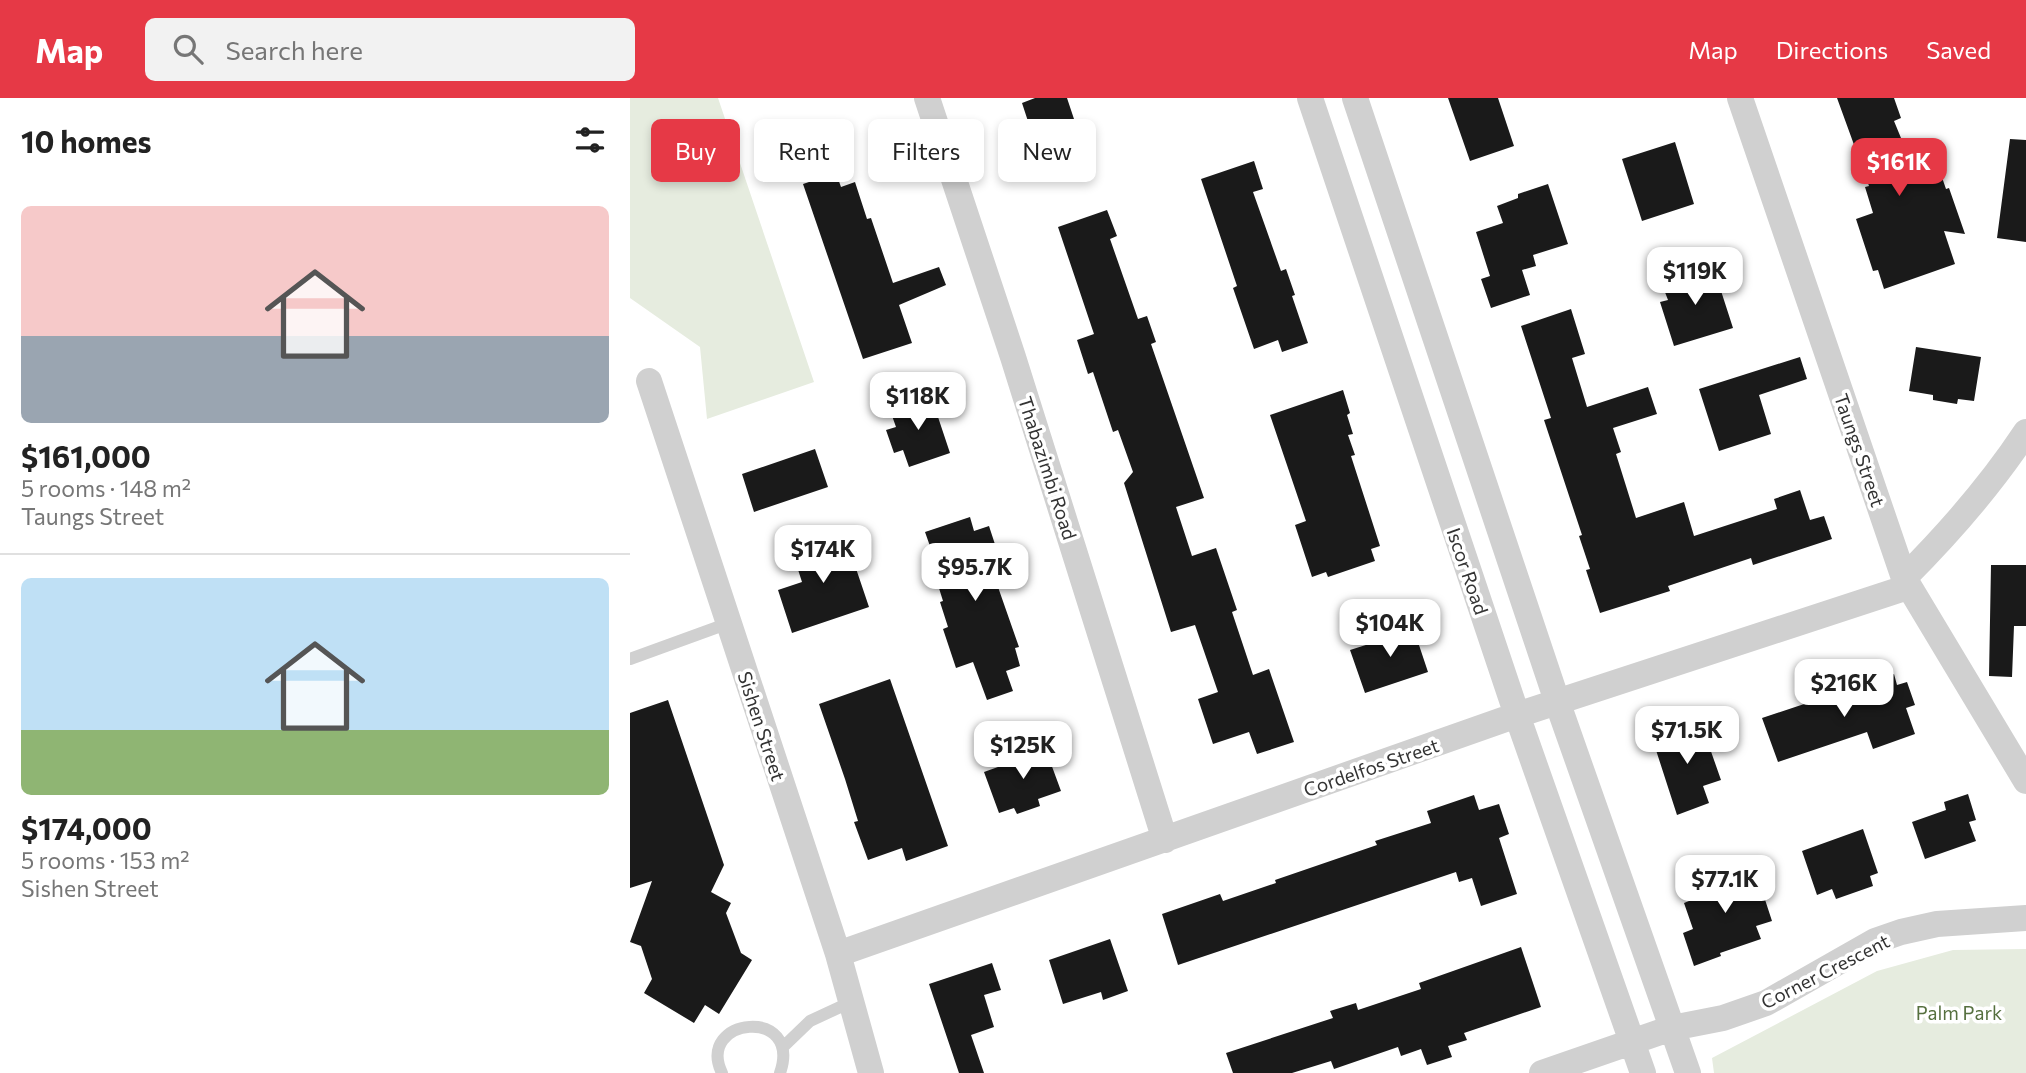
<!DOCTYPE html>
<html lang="en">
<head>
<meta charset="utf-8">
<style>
	:root { --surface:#fff; --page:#f2f2f2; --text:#222; --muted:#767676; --line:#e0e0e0; --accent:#e63946 }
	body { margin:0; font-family:Commissioner,sans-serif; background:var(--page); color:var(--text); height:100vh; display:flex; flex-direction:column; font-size:26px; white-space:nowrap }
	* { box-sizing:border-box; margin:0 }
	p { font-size:23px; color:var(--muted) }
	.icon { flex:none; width:38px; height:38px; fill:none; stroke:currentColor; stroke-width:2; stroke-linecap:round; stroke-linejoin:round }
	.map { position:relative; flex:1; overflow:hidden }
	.drawer { display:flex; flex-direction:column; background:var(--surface); width:630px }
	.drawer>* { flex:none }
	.top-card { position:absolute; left:21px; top:21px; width:665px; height:63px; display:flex; gap:14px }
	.price { position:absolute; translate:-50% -60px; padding:0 16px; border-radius:14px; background:#fff; color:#222; font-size:23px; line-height:46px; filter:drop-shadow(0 2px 4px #0008) }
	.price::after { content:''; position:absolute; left:50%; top:42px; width:21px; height:16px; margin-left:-10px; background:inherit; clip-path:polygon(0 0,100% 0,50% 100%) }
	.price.active { background:var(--accent); color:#fff }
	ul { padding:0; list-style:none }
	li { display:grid; align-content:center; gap:14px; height:371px; padding:0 21px }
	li+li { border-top:2px solid var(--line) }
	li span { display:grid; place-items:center; height:217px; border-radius:10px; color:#555 }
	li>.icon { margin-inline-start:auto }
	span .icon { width:126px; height:126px; fill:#fffc; stroke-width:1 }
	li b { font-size:30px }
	h2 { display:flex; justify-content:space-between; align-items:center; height:84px; padding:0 21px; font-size:30px }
	.tag { padding:0 24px; border-radius:10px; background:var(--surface); box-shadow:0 4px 10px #0003; font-size:24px; line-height:63px }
	.tag.active { background:var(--accent); color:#fff }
	header { display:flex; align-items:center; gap:42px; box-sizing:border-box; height:98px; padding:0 35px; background:var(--accent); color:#fff }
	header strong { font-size:33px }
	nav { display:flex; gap:38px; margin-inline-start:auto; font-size:24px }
	.search { width:490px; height:63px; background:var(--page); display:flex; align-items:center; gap:18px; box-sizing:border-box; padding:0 24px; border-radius:10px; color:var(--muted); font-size:26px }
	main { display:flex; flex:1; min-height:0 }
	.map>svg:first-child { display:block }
	.green { fill:#e6ecdf }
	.building { fill:#1a1a1a }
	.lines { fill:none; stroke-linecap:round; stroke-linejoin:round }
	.lane { stroke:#d0d0d0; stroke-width:12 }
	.street { stroke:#d0d0d0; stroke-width:26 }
	.labels { text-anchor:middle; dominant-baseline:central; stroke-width:7; stroke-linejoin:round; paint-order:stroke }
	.street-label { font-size:19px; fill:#333; stroke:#fff }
	.park-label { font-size:19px; fill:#56703f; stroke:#fff }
</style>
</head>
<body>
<header>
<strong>Map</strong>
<div class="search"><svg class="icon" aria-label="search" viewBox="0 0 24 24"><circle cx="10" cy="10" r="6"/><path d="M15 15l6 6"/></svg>Search here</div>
<nav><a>Map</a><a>Directions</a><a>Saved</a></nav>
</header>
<main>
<section class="drawer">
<h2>10 homes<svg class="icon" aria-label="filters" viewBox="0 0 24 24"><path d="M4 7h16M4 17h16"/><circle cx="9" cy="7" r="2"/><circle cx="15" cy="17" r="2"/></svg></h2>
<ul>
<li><span style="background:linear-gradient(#f6c9c9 60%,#9aa5b1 0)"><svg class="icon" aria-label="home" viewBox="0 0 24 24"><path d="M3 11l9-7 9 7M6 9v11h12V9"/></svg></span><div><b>$161,000</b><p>5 rooms · 148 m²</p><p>Taungs Street</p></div></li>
<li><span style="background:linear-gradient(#bfe0f5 70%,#8fb573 0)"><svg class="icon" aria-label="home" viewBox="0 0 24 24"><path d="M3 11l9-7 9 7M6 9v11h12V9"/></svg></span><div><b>$174,000</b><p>5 rooms · 153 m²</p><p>Sishen Street</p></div></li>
</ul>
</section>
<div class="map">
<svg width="1396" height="975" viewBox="0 0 1396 975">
	<rect width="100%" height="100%" fill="#fff"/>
	<path class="green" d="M 0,0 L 88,0 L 184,284 L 77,321 L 70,249 L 0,200 Z
		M 1396,851 L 1396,975 L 1084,975 L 1082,960 L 1247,873 L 1323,852 Z"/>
	<path class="building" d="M 405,0 L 437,0 L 455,54 L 413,69 L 392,5 Z
		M 818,0 L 868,0 L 884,48 L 840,63 Z
		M 1207,0 L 1264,0 L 1271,20 L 1264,23 L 1271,40 L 1266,42 L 1271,42 L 1283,73 L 1307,65 L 1316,91 L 1319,90 L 1335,136 L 1314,133 L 1325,166 L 1254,191 L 1248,172 L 1243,173 L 1226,121 L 1243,115 L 1235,89 L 1239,88 Z
		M 1380,41 L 1396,42 L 1396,144 L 1367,140 Z
		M 1045,44 L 1064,106 L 1012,123 L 992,61 Z
		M 624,63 L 633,91 L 623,94 L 651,173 L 656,171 L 665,197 L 662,198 L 678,245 L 652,254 L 648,242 L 624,251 L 603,190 L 607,188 L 571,81 Z
		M 206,75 L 211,89 L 225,84 L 237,121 L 241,120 L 263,185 L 309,169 L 316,187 L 269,207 L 282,245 L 233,261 L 173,86 Z
		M 918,86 L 938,146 L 903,157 L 906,168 L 892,172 L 900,197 L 861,210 L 851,181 L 860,178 L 846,134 L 873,125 L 867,108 L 888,100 L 888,96 Z
		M 477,112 L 487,138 L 480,141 L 508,221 L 517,218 L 526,244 L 521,246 L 574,400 L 546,409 L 562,458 L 586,450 L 607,512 L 602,514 L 623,577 L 639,571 L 664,644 L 627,656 L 619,634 L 583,646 L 568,601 L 588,594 L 565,527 L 541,534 L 494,385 L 503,374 L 488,332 L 483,334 L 463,274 L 458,276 L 447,242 L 464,236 L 428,129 Z
		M 1083,168 L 1103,230 L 1044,248 L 1030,204 L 1038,202 L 1031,184 Z
		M 941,211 L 955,256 L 942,260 L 957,309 L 1018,289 L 1027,316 L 983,330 L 991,354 L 986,356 L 1006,420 L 1054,404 L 1064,438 L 1147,411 L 1144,401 L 1170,392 L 1180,422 L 1194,418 L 1202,441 L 1123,467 L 1121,460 L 1038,488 L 1040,493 L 970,515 L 956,472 L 960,471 L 949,438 L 952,437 L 914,322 L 921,320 L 891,228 Z
		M 1286,249 L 1351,259 L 1344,303 L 1328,301 L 1327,306 L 1303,302 L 1303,297 L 1279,293 Z
		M 1170,259 L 1177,281 L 1129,297 L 1141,336 L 1089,353 L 1069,291 Z
		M 713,292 L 720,315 L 717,317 L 723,336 L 718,337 L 725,357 L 721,358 L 750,448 L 741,451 L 745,463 L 698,479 L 696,474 L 682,479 L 665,427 L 676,423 L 640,317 Z
		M 301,298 L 320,355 L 279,369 L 273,352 L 264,355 L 256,332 L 266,329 L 260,312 Z
		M 185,351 L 198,389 L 124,414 L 112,376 Z
		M 340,419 L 344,433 L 359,428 L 378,486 L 368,489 L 389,549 L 385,550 L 390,568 L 376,573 L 383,593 L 357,602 L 343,564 L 326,570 L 313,531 L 318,529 L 310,504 L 313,503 L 308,487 L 313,485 L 295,434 Z
		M 214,435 L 239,509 L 162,535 L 148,492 L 172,484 L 162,453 Z
		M 1361,467 L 1396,467 L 1396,528 L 1384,528 L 1382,579 L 1359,578 Z
		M 781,523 L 798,574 L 735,595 L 720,552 L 758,540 L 755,532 Z
		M 1264,576 L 1267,587 L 1277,584 L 1285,607 L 1276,610 L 1285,636 L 1243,651 L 1237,634 L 1148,664 L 1132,620 Z
		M 260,581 L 318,748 L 276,763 L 272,750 L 238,762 L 224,724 L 228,723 L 215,681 L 189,606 Z
		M 38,602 L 94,767 L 81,794 L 101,805 L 96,815 L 111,855 L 122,862 L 89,916 L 75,907 L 64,925 L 14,895 L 22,881 L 11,848 L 0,844 L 22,783 L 0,790 L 0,615 Z
		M 1070,622 L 1091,682 L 1073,688 L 1079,705 L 1047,717 L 1025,649 L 1031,647 L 1028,637 Z
		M 413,644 L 431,693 L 408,701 L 410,708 L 387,716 L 384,710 L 369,715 L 354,674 L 393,660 L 391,652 Z
		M 1338,696 L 1346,722 L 1339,724 L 1346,743 L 1295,761 L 1282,724 L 1316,712 L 1314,704 Z
		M 844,697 L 849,712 L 869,706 L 879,736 L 869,740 L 887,796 L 851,808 L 842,780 L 829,784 L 826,774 L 548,867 L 532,816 L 590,796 L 593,803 L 646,785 L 645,782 L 747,747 L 745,743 L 801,725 L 797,713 Z
		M 1233,731 L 1248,775 L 1240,778 L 1243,788 L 1206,801 L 1202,791 L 1187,797 L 1172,753 Z
		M 1124,768 L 1142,823 L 1126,828 L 1131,841 L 1090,855 L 1091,858 L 1064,868 L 1053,835 L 1063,831 L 1054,805 L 1064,801 L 1060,790 Z
		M 480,841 L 498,893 L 473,902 L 471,894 L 433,906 L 419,862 Z
		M 891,849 L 911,909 L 834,935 L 837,942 L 818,948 L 822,959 L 797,967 L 791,951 L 771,958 L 768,949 L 704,971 L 701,963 L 662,975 L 603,975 L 596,955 L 703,920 L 700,913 L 726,905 L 728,912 L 791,891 L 789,885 Z
		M 362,865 L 371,892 L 354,897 L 364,929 L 341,937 L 354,975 L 329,975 L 299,886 Z"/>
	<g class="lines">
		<path class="lane" d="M 0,561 L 99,525
			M 153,949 L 180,923 L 221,904
			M 92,975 C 65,919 173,908 150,975"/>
		<path class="street" d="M 297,0 L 383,259 L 535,742
			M 680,0 L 887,617 L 1013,975
			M 725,0 L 928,606 L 1058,975
			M 1110,0 L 1274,480 L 1396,683
			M 19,283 L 208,856 L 241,975
			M 1274,480 C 1319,435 1361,387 1396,334
			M 208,856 L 887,617 L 1278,489
			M 912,975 L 1042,930 L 1093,920 L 1136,905 L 1245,843 L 1271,834 L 1307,826 L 1396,820"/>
	</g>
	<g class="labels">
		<g class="street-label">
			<text transform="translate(1230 352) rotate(71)">Taungs Street</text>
			<text transform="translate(418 370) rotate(72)">Thabazimbi Road</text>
			<text transform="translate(838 473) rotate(71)">Iscor Road</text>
			<text transform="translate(132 628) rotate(72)">Sishen Street</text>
			<text transform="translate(741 669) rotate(-19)">Cordelfos Street</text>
			<text transform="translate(1195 873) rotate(-27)">Corner Crescent</text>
		</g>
		<g class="park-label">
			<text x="1329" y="914">Palm Park</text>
		</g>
	</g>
</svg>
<b class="price active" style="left:1269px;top:100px">$161K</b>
<b class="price" style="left:1065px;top:209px">$119K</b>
<b class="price" style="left:288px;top:334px">$118K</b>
<b class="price" style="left:193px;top:487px">$174K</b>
<b class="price" style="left:345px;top:505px">$95.7K</b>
<b class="price" style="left:760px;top:561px">$104K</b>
<b class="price" style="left:1214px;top:621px">$216K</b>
<b class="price" style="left:1057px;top:668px">$71.5K</b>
<b class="price" style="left:393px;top:683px">$125K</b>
<b class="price" style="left:1095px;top:817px">$77.1K</b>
<div class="top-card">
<a class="tag active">Buy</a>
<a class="tag">Rent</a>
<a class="tag">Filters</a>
<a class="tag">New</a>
</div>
</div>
</main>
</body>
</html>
